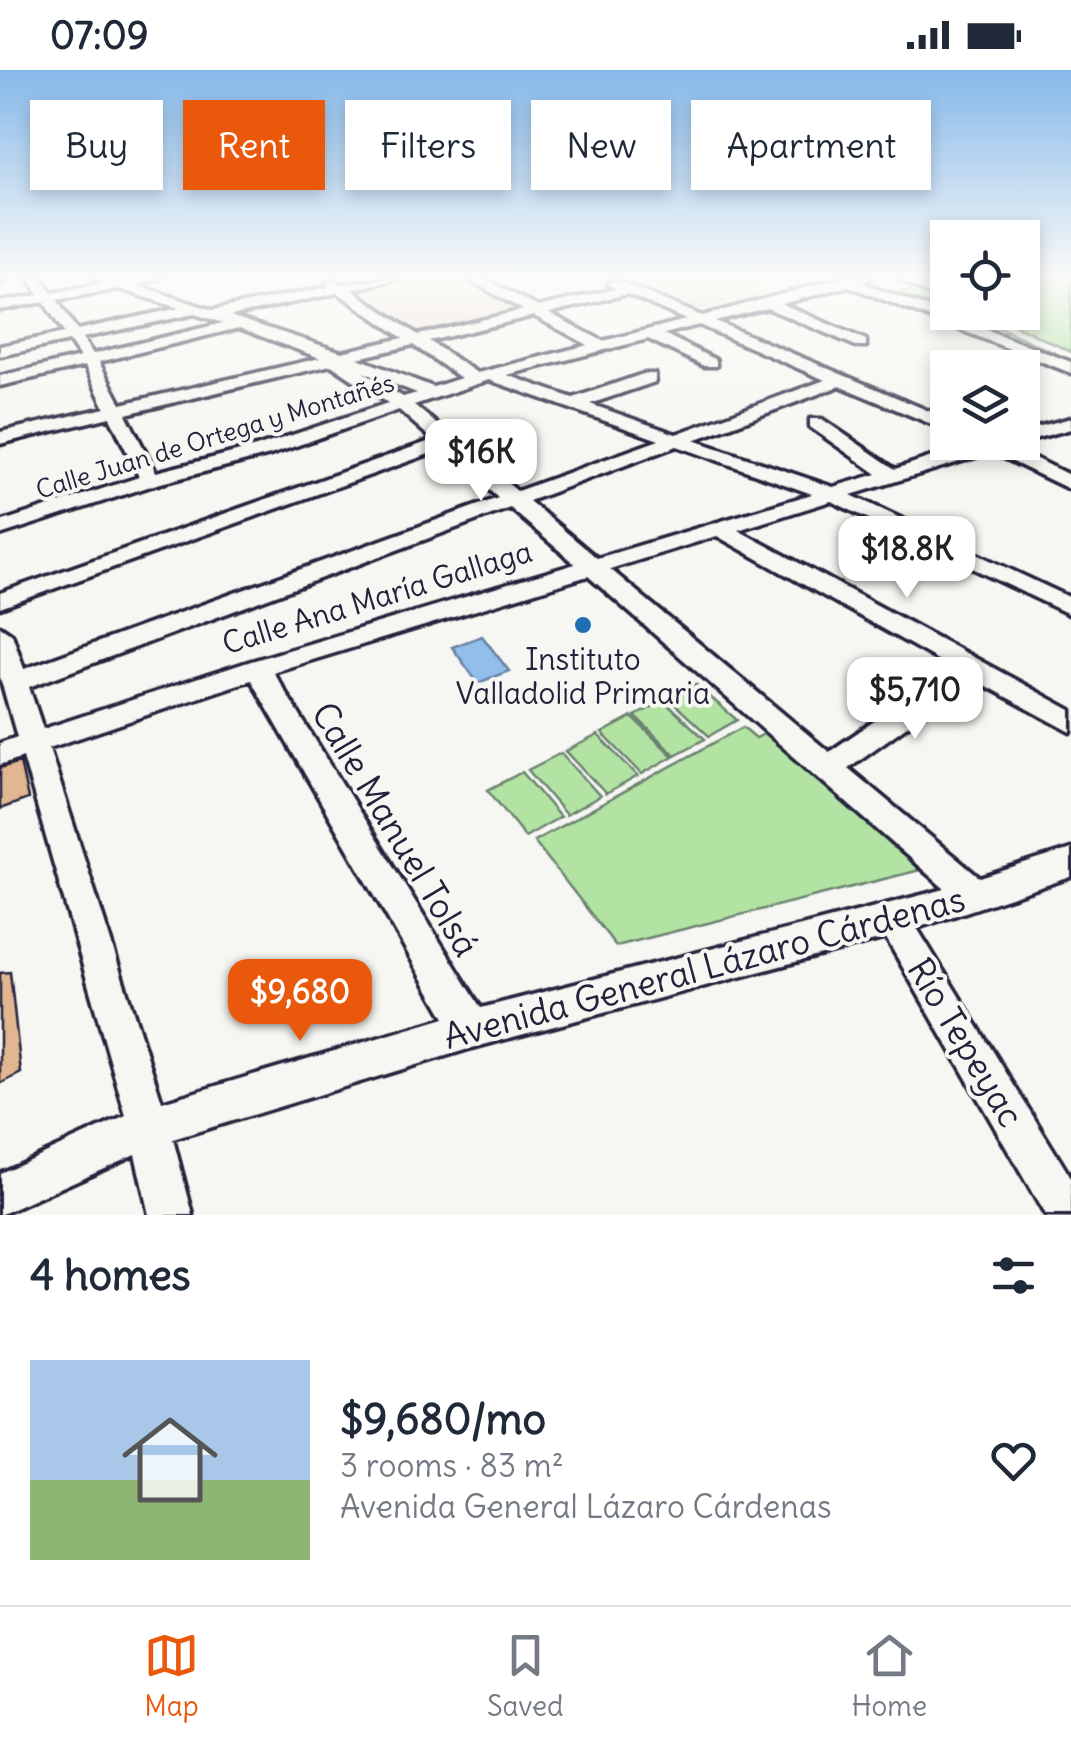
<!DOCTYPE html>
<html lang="en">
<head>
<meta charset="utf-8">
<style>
	:root { --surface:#fff; --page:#f2f2f3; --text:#1f2937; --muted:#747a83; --line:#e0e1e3; --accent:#ea580c }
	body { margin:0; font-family:Delius,sans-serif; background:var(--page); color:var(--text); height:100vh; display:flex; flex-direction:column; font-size:38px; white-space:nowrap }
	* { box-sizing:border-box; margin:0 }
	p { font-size:32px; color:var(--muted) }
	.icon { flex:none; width:55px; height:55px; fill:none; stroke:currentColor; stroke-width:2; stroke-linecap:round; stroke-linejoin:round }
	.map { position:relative; height:1145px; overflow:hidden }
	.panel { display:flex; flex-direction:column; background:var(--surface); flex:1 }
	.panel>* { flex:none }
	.hud { position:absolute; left:30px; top:30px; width:1012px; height:90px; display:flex; gap:20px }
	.controls { position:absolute; left:930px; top:150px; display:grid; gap:20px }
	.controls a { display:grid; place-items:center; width:110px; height:110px; border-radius:0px; background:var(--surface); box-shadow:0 5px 15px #0003; font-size:50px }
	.price { position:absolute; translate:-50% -85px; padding:0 22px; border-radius:20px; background:#fff; color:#222; font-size:32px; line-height:65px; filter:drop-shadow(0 2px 5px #0008) }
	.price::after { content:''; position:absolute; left:50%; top:60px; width:30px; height:22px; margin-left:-15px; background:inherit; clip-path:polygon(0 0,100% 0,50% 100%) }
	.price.active { background:var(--accent); color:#fff }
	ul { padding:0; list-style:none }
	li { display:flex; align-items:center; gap:30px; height:250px; padding:0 30px }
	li+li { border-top:2px solid var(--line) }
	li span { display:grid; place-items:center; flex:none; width:280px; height:200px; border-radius:0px; color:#555 }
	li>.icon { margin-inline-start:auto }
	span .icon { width:120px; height:120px; fill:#fffc; stroke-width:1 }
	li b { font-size:42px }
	h2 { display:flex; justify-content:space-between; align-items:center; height:120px; padding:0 30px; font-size:42px }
	.tag { padding:0 35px; border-radius:0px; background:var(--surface); box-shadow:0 5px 15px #0003; font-size:35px; line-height:90px }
	.tag.active { background:var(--accent); color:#fff }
	.status { display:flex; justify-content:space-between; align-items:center; height:70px; padding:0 50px; background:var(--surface); direction:ltr }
	.status svg { height:28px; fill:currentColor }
	.tab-bar { display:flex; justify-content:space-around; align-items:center; height:140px; border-top:2px solid var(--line); background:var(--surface); font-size:28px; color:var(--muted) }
	.tab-bar a { display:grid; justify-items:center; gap:5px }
	.tab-bar .active { color:var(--accent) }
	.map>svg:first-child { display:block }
	.built { fill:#f0e3d5 }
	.green { fill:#b2e3a3; stroke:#6a826f; stroke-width:2.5 }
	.water { fill:#91beea; stroke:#6580a4; stroke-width:2.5 }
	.building { fill:#e1b691; stroke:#22223b; stroke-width:2.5 }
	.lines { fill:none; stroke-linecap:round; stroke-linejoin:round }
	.minor-casing { stroke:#22223b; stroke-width:7 }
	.minor { fill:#f6f6f2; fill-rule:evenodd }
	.poi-dot { fill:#1f6fb2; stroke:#f6f6f2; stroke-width:4 }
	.labels { text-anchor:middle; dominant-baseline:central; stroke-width:8; stroke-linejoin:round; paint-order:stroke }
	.far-street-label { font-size:25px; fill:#22223b; stroke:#f6f6f2 }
	.street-label { font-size:30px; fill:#22223b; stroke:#f6f6f2 }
	.poi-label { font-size:30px; fill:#22223b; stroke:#f6f6f2 }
	.near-street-label { font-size:35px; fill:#22223b; stroke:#f6f6f2 }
</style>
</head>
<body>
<div class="status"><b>07:09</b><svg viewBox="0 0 49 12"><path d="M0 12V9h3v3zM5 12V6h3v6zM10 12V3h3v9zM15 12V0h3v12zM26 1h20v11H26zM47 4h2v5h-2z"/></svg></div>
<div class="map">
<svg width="1071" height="1145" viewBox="0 0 1071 1145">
	<rect width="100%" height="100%" fill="#f6f6f2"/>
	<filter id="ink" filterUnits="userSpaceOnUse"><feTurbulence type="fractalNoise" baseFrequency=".01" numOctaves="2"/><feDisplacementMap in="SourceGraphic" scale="20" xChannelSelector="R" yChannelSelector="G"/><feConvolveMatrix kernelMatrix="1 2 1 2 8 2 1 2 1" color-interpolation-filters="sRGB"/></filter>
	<g filter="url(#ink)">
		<path class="built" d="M 405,208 L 462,208 L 520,241 L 424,262 L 414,261 L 351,219 Z
			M 626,208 L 769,208 L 758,212 L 777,221 L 696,241 Z"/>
		<path class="green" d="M 1023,208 L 1071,208 L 1071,282 L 989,243 L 1022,242 Z
			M 915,218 L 947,233 L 948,242 L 968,243 L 1061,286 L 1053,288 L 891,225 Z
			M 695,614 L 737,650 L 709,666 L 668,628 Z
			M 664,631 L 705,669 L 675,685 L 635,646 Z
			M 632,647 L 673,686 L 642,704 L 602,663 Z
			M 743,657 L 756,668 L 770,661 L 928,798 L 616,876 L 534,771 Z
			M 598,665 L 638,706 L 606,724 L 566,681 Z
			M 561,683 L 600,726 L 566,745 L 528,700 Z
			M 522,702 L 560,747 L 525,767 L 488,720 Z"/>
		<path class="water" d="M 482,566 L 509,601 L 478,613 L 452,577 Z"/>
		<path class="building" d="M 20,692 L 28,729 L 0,739 L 0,698 Z
			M 10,902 L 21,1003 L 0,1014 L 0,903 Z"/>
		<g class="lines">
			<g class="minor-casing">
				<path id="minor" d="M 0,208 L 9,208 L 0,213 Z
					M 29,208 L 42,208 L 52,223 L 103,213 L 95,208 L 161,208 L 137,215 L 213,240 L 329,217 L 326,214 L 333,210 L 342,214 L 399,208 L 352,220 L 418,265 L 523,240 L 466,208 L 483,208 L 538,237 L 615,219 L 608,214 L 615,210 L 702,246 L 841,208 L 871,208 L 863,213 L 1071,292 L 1071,303 L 848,216 L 782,234 L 866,270 L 866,276 L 856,276 L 767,238 L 715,251 L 948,349 L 948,361 L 840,316 L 694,370 L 833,417 L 877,404 L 810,357 L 810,349 L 822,349 L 895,399 L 977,372 L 1014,372 L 1010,376 L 1071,406 L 1071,420 L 992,382 L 851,425 L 1071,528 L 1071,545 L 831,431 L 738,460 L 1071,640 L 1071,662 L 973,609 L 848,698 L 980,808 L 1071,779 L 1071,807 L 917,858 L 1071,1108 L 1071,1145 L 1045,1145 L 886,868 L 472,978 L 173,1069 L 193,1145 L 149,1145 L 135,1084 L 0,1145 L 0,1103 L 126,1046 L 23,687 L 0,695 L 0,673 L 17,667 L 0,607 L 0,556 L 12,564 L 24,599 L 498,428 L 443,379 L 0,538 L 0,523 L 433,370 L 399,340 L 270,385 L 157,414 L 0,465 L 0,452 L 139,407 L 110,347 L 0,374 L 0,362 L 105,338 L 85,296 L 0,316 L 0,306 L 80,287 L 69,271 L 0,286 L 0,276 L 64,263 L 44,232 L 0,240 L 0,232 L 39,225 ZM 119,219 L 179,238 L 77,260 L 57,230 ZM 338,223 L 403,268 L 342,282 L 230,246 ZM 627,224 L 686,250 L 603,271 L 549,243 ZM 194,244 L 223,253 L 93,284 L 82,268 ZM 534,246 L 588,275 L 477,303 L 429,271 ZM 699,255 L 825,310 L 676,364 L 590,334 L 655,312 L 655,304 L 643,304 L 573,328 L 507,305 L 648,269 L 704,296 L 716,296 L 716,290 L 664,264 ZM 239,258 L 320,288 L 121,334 L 99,292 ZM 413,275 L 461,308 L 433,317 L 358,288 ZM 331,295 L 388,333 L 256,377 L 156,402 L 126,344 ZM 363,302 L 417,323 L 403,327 ZM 489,310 L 659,370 L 517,421 L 414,335 ZM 677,376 L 812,424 L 597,488 L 529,431 ZM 510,438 L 575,494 L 248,592 L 43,659 L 29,617 ZM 717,466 L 952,598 L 829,682 L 610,499 ZM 588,506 L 945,819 L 481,938 L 273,602 ZM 251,610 L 445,948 L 162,1032 L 49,678 Z
					M 897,208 L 914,208 L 948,224 L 948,234 Z
					M 1071,348 L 1071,359 L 1022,372 L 1022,361 Z"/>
			</g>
			<use href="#minor" class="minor"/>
		</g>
	</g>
	<linearGradient id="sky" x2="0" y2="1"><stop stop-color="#85b8e9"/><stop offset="0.56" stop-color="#fbfbf9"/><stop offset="1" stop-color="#fbfbf9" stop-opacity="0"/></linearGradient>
	<rect width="1071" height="369" fill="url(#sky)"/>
	<circle class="poi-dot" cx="583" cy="555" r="10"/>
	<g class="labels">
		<g class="far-street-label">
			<text transform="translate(215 366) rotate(-17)">Calle Juan de Ortega y Montañés</text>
		</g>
		<g class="street-label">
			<text transform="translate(377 527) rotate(-17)">Calle Ana María Gallaga</text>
		</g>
		<g class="poi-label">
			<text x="583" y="589">Instituto<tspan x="583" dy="34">Valladolid Primaria</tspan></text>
		</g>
		<g class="near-street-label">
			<text transform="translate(396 759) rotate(59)">Calle Manuel Tolsá</text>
			<text transform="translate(704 897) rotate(-15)">Avenida General Lázaro Cárdenas</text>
			<text transform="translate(966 972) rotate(59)">Río Tepeyac</text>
		</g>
	</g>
</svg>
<div class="controls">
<a><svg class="icon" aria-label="locate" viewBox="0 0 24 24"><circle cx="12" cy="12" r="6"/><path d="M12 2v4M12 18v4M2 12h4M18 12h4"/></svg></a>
<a><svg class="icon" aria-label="layers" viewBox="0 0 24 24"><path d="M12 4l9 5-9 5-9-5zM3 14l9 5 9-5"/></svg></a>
</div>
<b class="price" style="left:481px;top:434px">$16K</b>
<b class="price" style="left:907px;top:531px">$18.8K</b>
<b class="price" style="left:915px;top:672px">$5,710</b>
<b class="price active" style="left:300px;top:974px">$9,680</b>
<div class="hud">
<a class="tag">Buy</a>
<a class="tag active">Rent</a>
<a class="tag">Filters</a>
<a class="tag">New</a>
<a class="tag">Apartment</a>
</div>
</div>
<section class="panel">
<h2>4 homes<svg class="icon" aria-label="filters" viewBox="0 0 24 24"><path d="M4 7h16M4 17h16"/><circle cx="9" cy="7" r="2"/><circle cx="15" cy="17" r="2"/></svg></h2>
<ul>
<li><span style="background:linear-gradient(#a9c7e8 60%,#8fb573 0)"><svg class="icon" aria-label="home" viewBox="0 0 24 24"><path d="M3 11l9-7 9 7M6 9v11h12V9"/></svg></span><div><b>$9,680/mo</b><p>3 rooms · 83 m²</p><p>Avenida General Lázaro Cárdenas</p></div><svg class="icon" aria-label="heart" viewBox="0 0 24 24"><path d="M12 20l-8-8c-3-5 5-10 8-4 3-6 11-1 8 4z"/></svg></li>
</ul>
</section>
<nav class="tab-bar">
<a class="active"><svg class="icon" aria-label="map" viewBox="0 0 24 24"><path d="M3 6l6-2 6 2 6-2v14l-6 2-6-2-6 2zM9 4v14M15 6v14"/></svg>Map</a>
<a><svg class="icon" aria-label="saved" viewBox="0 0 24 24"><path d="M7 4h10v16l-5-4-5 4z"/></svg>Saved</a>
<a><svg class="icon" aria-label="home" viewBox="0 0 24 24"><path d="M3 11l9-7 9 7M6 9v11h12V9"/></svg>Home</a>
</nav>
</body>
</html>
